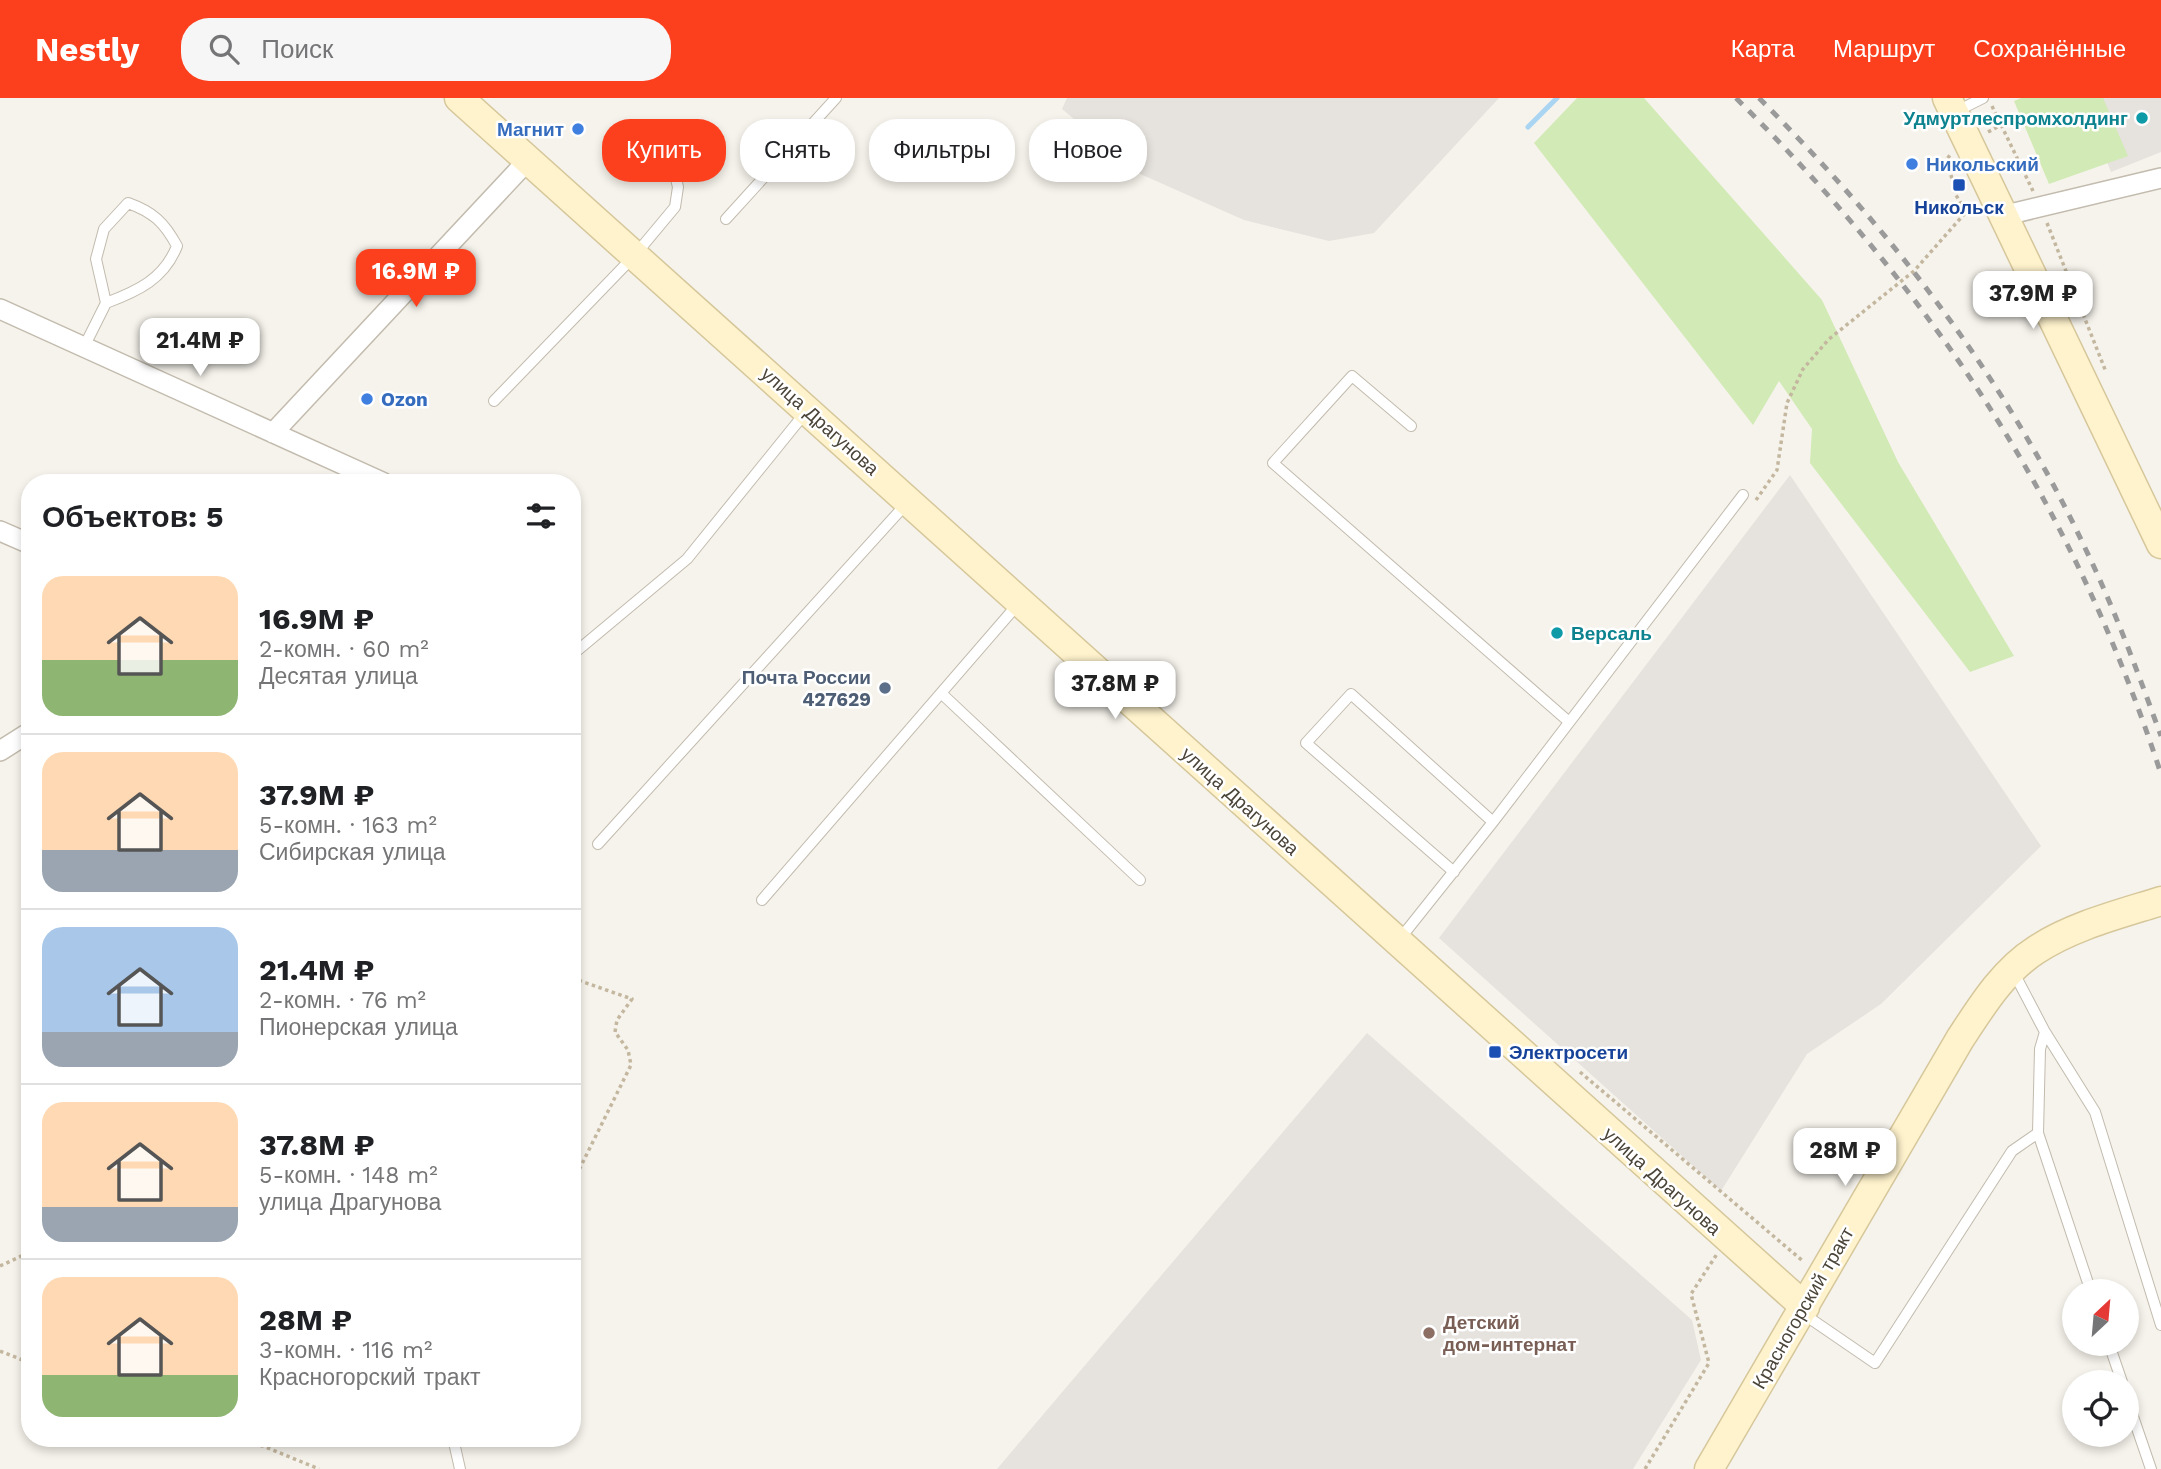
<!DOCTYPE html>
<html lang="ru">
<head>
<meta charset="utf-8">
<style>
	:root { --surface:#fff; --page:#f6f6f6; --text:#202124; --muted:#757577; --line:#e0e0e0; --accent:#fc3f1d }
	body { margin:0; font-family:"Work Sans",sans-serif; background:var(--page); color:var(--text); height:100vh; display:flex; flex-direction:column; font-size:26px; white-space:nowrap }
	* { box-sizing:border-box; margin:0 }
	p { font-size:23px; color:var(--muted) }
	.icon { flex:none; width:38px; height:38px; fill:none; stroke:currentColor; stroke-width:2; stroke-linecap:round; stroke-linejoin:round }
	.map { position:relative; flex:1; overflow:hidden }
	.side { position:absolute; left:21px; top:376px; width:560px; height:973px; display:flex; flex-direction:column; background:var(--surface); border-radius:28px; box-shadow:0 4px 10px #0003 }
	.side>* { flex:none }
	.hud { position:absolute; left:602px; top:21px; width:665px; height:63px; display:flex; gap:14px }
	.needle { width:46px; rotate:26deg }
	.tools { position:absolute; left:2062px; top:1181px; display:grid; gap:14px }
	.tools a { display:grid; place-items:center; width:77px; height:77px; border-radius:50%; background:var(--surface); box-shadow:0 4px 10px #0003; font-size:35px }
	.price { position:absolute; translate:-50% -60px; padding:0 16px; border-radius:14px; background:#fff; color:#222; font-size:23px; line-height:46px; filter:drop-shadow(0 2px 4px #0008) }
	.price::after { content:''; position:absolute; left:50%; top:42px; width:21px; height:16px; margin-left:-10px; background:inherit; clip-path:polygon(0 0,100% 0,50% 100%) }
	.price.active { background:var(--accent); color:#fff }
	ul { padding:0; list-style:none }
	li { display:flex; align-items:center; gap:21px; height:175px; padding:0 21px }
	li+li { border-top:2px solid var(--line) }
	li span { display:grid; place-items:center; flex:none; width:196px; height:140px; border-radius:21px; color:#555 }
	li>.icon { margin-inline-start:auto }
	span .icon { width:84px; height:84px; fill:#fffc; stroke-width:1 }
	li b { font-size:30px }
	h2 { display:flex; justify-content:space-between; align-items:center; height:84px; padding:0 21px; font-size:30px }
	.pill { padding:0 24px; border-radius:28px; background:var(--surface); box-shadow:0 4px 10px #0003; font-size:24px; line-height:63px }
	.pill.active { background:var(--accent); color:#fff }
	header { display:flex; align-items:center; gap:42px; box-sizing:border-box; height:98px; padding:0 35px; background:var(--accent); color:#fff }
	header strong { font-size:33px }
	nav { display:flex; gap:38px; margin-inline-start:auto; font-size:24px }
	.search { width:490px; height:63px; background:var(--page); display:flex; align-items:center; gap:18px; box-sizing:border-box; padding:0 24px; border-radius:28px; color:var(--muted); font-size:26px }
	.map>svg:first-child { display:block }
	.industrial { fill:#e6e2dd }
	.green { fill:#d2eab5 }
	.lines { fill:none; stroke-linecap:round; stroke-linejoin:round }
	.stream { stroke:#a9d4f2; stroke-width:5 }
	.service-casing { stroke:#c2bbae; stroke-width:12 }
	.minor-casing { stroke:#c2bbae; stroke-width:22 }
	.secondary-casing { stroke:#d6c79b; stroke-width:31 }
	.path { stroke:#c4b79f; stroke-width:3.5; stroke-dasharray:3.5 3.5; stroke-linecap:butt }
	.service { stroke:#fff; stroke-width:10 }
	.minor { stroke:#fff; stroke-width:19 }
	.secondary { stroke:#fff3cd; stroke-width:28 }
	.rail { stroke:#9a9a9a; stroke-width:5; stroke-dasharray:9 9; stroke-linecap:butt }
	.culture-dot { fill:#0f9aa8; stroke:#fff; stroke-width:2.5 }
	.shop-dot { fill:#3f7fe0; stroke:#fff; stroke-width:2.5 }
	.transit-dot { fill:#1a4fb4; stroke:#fff; stroke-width:2.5 }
	.service-dot { fill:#5c6f8a; stroke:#fff; stroke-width:2.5 }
	.education-dot { fill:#8d6e63; stroke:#fff; stroke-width:2.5 }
	.labels { text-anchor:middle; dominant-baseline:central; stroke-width:5; stroke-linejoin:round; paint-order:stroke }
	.culture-label { font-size:19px; font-weight:bold; fill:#0d838f; stroke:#fff; text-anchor:end }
	.shop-label { font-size:19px; font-weight:bold; fill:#366cbe; stroke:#fff; text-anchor:start }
	.transit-label { font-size:19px; font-weight:bold; fill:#164399; stroke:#fff }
	.street-label { font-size:19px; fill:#4b4439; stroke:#fff }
	.service-label { font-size:19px; font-weight:bold; fill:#4e5e75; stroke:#fff; text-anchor:end }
	.education-label { font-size:19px; font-weight:bold; fill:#785e54; stroke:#fff; text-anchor:start }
</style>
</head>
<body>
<header>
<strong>Nestly</strong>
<div class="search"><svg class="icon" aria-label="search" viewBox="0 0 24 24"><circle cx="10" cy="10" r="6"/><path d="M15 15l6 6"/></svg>Поиск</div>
<nav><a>Карта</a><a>Маршрут</a><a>Сохранённые</a></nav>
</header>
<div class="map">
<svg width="2161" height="1371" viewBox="0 0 2161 1371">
	<rect width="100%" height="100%" fill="#f6f3ec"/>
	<path class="industrial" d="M 1067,0 L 1499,0 L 1374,135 L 1329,143 L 1244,122 L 1138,75 L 1062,11 Z
		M 2082,0 L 2161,0 L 2161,54 L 2111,74 Z
		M 1790,377 L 2041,748 L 1881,906 L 1807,956 L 1721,1093 L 1439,840 Z
		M 1367,935 L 1692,1222 L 1701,1262 L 1633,1371 L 997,1371 Z"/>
	<path class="green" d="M 1577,0 L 1644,0 L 1822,202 L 1898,364 L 2014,558 L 1970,574 L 1810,365 L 1812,331 L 1779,283 L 1753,327 L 1534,45 Z
		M 2021,0 L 2103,0 L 2128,58 L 2049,86 L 2014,3 Z"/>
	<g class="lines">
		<path class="stream" d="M 1528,29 L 1557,0"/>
		<g class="service-casing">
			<path id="service" d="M 1955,14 L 1983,0
				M 726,121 L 836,0
				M 84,249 L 106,205 L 96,161 L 104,131 L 128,105 C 153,114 164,124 177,148 C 164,181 138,193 106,205
				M 494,303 L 635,157 L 675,109 L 678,89 L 671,60
				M 1411,328 L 1352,278 L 1273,365 L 1568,623
				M 572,557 L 687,461 L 805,315
				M 941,595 L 1140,782
				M 598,746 L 906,406
				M 1454,774 L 1306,645 L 1351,596 L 1493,724
				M 762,802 L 1018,506
				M 1399,842 L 1493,724 L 1743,397
				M 2014,875 L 2045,934
				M 2038,1035 L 2040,951 L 2045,934 L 2095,1014 L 2161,1227
				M 1802,1215 L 1875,1265 L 2012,1053 L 2038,1035 L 2091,1194
				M 2109,1246 L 2122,1284
				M 2126,1298 L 2151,1371
				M 453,1340 L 460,1371"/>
		</g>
		<g class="minor-casing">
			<path id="minor" d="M 2006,117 L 2161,80
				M 0,211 L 384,385
				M 273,335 L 529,61
				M 0,433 L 30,446
				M 0,653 L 30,634"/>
		</g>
		<g class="secondary-casing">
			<path id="secondary" d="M 459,0 L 1805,1209
				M 1947,0 L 2161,446
				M 1709,1371 L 1960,941 C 1981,909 2003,873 2036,852 C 2072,828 2120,816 2161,803"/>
		</g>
		<path class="path" d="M 1992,8 L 2033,93
			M 1988,34 L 2001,27
			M 2047,125 L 2106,274
			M 1756,402 L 1777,372 L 1787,305 L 1803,271 L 1829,241 L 1914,173 L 1966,114 L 1956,97 L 1947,61 L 1951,56
			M 572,880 L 632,901 L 617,922 L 615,934 L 628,952 L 631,967 L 572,1086
			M 1580,974 L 1804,1164
			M 0,1168 L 30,1154
			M 0,1253 L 30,1265
			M 219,1340 L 263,1348 L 319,1371
			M 1645,1371 L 1709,1265 L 1691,1196 L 1717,1156"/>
		<use href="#service" class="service"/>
		<use href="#minor" class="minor"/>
		<use href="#secondary" class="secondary"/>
		<path class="rail" d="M 1736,0 C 1937,200 2073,406 2161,676
			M 1759,0 C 1892,133 2006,281 2086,452 C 2115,512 2138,575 2161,638"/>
	</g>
	<g class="culture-dot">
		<circle cx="2142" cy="20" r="7"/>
		<circle cx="1557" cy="535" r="7"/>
	</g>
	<g class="shop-dot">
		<circle cx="578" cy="31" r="7"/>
		<circle cx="1912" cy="66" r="7"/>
		<circle cx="367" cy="301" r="7"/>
	</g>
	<g class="transit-dot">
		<rect x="1952" y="80" width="14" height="14" rx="3.5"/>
		<rect x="1488" y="947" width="14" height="14" rx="3.5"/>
	</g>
	<circle class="service-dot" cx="885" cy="590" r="7"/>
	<circle class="education-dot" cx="1429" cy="1235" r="7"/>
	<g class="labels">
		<g class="culture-label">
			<text x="2128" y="20">Удмуртлеспромхолдинг</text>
			<text x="1571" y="535" text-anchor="start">Версаль</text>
		</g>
		<g class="shop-label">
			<text x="564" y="31" text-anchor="end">Магнит</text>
			<text x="1926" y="66">Никольский</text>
			<text x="381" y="301">Ozon</text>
		</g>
		<g class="transit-label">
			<text x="1959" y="109">Никольск</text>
			<text x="1509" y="954" text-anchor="start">Электросети</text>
		</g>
		<g class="street-label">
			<text transform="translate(820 323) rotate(42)">улица Драгунова</text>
			<text transform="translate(1240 703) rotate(42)">улица Драгунова</text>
			<text transform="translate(1662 1083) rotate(42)">улица Драгунова</text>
			<text transform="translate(1803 1210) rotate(-60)">Красногорский тракт</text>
		</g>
		<g class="service-label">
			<text x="871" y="579">Почта России<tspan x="871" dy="22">427629</tspan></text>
		</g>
		<g class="education-label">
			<text x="1443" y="1224">Детский<tspan x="1443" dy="22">дом-интернат</tspan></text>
		</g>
	</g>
</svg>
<div class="tools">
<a><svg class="needle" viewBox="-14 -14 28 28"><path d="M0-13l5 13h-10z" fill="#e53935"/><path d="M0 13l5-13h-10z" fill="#757577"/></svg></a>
<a><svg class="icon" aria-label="locate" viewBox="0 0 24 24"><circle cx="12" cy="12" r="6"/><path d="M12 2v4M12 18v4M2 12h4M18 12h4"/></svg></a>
</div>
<b class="price active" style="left:416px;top:211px">16.9M ₽</b>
<b class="price" style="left:2033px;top:233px">37.9M ₽</b>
<b class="price" style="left:200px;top:280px">21.4M ₽</b>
<b class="price" style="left:1115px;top:623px">37.8M ₽</b>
<b class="price" style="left:1845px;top:1090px">28M ₽</b>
<div class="hud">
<a class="pill active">Купить</a>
<a class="pill">Снять</a>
<a class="pill">Фильтры</a>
<a class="pill">Новое</a>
</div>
<section class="side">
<h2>Объектов: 5<svg class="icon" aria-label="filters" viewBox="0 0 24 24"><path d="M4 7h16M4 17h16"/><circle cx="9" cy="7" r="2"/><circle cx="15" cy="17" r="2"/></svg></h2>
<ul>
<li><span style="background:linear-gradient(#ffd9b3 60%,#8fb573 0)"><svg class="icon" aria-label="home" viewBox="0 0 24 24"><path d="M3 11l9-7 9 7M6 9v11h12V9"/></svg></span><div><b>16.9M ₽</b><p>2-комн. · 60 m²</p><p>Десятая улица</p></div></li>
<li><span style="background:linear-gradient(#ffd9b3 70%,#9aa5b1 0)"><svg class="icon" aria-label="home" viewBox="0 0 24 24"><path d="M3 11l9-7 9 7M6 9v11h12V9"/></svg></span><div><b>37.9M ₽</b><p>5-комн. · 163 m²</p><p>Сибирская улица</p></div></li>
<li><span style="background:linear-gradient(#a9c7e8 75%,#9aa5b1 0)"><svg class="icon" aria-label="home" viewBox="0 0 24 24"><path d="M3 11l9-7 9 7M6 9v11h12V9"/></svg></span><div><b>21.4M ₽</b><p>2-комн. · 76 m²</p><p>Пионерская улица</p></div></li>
<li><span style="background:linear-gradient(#ffd9b3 75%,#9aa5b1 0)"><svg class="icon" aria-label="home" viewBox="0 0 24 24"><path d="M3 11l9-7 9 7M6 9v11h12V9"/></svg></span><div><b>37.8M ₽</b><p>5-комн. · 148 m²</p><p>улица Драгунова</p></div></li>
<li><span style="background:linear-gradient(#ffd9b3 70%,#8fb573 0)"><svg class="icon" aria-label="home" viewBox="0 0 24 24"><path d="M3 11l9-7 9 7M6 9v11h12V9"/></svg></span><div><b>28M ₽</b><p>3-комн. · 116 m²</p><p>Красногорский тракт</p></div></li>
</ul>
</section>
</div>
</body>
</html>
